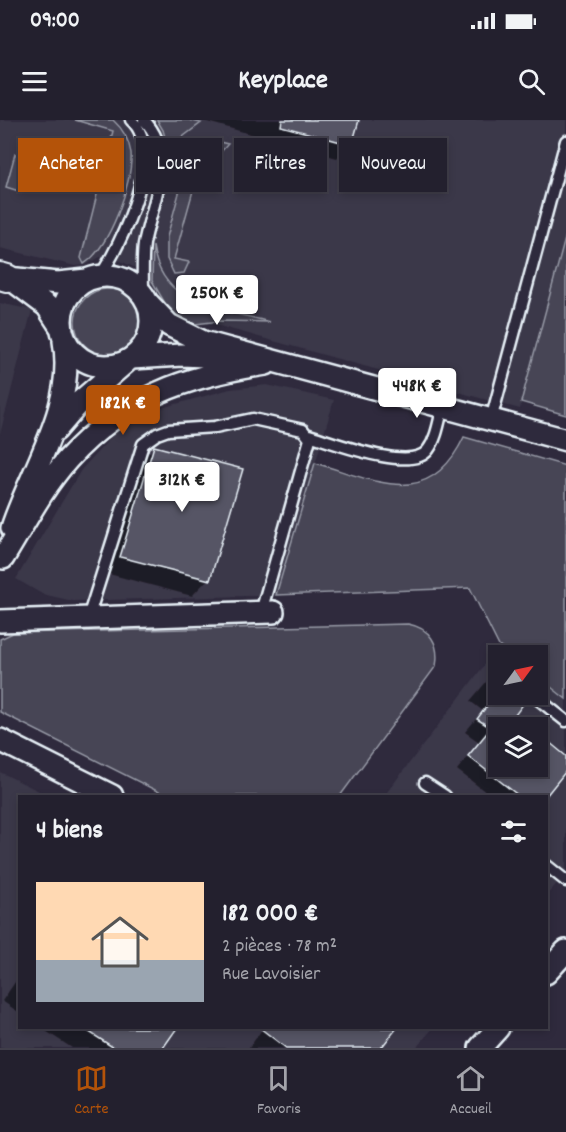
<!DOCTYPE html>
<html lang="fr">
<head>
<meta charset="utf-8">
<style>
	:root { --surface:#23202e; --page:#2b2836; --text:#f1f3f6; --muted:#a3a3aa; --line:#403e4a; --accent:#b45309 }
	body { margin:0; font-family:Dekko,sans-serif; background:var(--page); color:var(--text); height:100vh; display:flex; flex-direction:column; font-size:22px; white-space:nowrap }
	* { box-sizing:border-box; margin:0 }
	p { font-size:20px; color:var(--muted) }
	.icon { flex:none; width:33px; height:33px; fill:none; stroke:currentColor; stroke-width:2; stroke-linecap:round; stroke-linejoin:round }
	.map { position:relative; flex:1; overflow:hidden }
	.panel { position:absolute; left:18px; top:675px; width:530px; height:234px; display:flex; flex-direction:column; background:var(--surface); border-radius:0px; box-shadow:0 3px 9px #0003,0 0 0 2px var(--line) }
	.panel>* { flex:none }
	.banner { position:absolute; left:18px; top:18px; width:531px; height:54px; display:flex; gap:12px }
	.needle { width:39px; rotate:57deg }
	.tools { position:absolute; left:488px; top:525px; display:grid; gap:12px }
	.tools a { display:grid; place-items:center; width:60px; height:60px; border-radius:0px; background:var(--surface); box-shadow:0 3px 9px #0003,0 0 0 2px var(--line); font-size:30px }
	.price { position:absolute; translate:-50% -51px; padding:0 14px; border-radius:6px; background:#fff; color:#222; font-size:20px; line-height:39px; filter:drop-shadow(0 2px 3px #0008) }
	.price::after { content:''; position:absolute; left:50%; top:36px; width:18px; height:14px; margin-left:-9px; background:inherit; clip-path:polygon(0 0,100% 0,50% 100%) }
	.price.on { background:var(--accent); color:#fff }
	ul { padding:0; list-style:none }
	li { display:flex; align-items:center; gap:18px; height:150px; padding:0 18px }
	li+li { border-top:2px solid var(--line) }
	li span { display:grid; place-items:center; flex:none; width:168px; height:120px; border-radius:0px; color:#555 }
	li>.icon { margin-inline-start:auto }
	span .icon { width:72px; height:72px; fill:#fffc; stroke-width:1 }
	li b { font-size:26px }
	h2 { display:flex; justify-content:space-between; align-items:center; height:72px; padding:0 18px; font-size:26px }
	.pill { padding:0 21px; border-radius:0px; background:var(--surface); box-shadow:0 3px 9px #0003,0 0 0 2px var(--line); font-size:21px; line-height:54px }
	.pill.on { background:var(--accent); color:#fff }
	.status { display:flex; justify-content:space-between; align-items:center; height:42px; padding:0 30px; background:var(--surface); direction:ltr }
	.status svg { height:16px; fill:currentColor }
	header { display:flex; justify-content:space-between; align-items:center; height:78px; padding:0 18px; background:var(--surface); font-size:27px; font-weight:700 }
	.dock { display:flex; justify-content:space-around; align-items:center; height:84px; border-top:2px solid var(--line); background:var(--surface); font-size:16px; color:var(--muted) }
	.dock a { display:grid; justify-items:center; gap:3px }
	.dock .on { color:var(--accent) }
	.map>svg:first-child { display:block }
	.built { fill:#3b3749; fill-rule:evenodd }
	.green { fill:#464455; stroke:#979aa6; stroke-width:1.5 }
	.shadow { fill:#0007 }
	.building { fill:#575565; stroke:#e8f1f8; stroke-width:1.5 }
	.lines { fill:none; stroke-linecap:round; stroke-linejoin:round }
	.service-casing { stroke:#e8f1f8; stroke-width:15 }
	.minor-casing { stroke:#e8f1f8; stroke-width:26 }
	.tertiary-casing { stroke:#e8f1f8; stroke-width:30 }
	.service { stroke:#2f2a3d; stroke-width:10 }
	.minor { stroke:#2f2a3d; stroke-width:21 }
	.tertiary { stroke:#2f2a3d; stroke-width:26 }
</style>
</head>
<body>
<div class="status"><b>09:00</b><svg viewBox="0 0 49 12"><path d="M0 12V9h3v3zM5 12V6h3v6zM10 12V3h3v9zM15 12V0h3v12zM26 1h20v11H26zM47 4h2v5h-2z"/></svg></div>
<header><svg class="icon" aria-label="menu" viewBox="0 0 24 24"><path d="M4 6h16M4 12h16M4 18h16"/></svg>Keyplace<svg class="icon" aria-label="search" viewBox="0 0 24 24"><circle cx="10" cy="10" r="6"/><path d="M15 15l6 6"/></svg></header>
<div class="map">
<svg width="566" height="928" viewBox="0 0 566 928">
	<rect width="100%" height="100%" fill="#2f2a3d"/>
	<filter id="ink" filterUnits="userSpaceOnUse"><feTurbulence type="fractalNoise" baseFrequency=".0167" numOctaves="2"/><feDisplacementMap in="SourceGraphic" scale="12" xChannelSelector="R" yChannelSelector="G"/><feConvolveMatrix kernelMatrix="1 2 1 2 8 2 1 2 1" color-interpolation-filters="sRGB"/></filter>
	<g filter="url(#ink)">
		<path class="built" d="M 0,0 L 566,0 L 566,115 L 520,289 L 172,193 L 152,161 L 136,148 L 118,140 L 100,137 L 86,145 L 75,146 L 0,128 Z
			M 0,183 L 32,190 L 0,314 Z
			M 267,265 L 334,280 L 276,475 L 73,481 L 42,474 L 16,459 L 81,350 L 114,314 L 139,298 L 165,287 L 230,269 Z
			M 499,526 L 511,535 L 498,536 L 498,574 L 537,574 L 537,556 L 566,579 L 566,753 L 546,776 L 546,676 L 384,676 ZM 498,608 L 537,608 L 537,646 L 498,646 Z
			M 0,652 L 49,676 L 20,676 L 20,908 L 433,908 L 416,928 L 0,928 Z"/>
		<path class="green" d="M 75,0 L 113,0 C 123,9 129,20 131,33 C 133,63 110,127 84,144 L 81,138 L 113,11 Z
			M 157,0 L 189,0 L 201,3 L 168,28 L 163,10 Z
			M 215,21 L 228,24 L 219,34 L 204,31 L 174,139 L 189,142 L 184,153 L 174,154 L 167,139 L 167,117 L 188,40 L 200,25 Z
			M 15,34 L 31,39 L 22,72 L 6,67 Z
			M 566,115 L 566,295 L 521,282 Z
			M 153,126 C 162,188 219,188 270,202 L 220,201 L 195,204 L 182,201 L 169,190 L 152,161 Z
			M75 202a33 33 0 1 1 66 0a33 33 0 1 1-66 0Z
			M 464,317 L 566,346 L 566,579 L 537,556 L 537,536 L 511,535 L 499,526 L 470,468 L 276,475 L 315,343 C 378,361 429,391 464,317 Z
			M 408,504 C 430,508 440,524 436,546 L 340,676 L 167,676 L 0,592 L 0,519 L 13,513 Z"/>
		<path class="shadow" d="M 200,0 L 357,0 L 350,24 L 337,38 Z
			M 154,328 L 208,459 L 192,476 L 105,453 L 137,344 Z
			M 498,548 L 498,646 L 537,646 L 537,614 L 566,637 L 563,653 L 544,676 L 491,676 L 457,650 L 479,622 L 465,612 L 483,591 L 470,581 Z
			M 20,855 L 20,893 L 2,881 Z
			M 41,908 L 175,908 L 161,928 L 72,928 Z
			M 263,908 L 384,908 L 391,913 L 379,928 L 249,928 Z"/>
		<path class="building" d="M 282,0 L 359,0 L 352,25 L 281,6 Z
			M 154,326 L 243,349 L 210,460 L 120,437 Z
			M 496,574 L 526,574 L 527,579 L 515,595 L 531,608 L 498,608 L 498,646 L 537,646 L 537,612 L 566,636 L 566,651 L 546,676 L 519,676 L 468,636 L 491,608 L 477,599 Z
			M 83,908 L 177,908 L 163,928 L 114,928 Z
			M 260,908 L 397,908 L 381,928 L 286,928 Z"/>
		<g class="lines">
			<g class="service-casing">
				<path id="service" d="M 100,156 C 121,125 166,31 131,0
					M 143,175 C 143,158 142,141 144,124 C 151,85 178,35 144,0
					M 491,300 L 566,21
					M 309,315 C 333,322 411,353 428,330 C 437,318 439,301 443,286
					M 88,498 L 143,324 L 157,314 L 168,310 L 215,307 L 253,299 L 303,310 L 310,319 L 261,492
					M 533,575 L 566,601
					M 425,663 L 445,676
					M 546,745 L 566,761"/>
			</g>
			<g class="minor-casing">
				<path id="minor" d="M61 201a45 45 0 1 1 90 0a45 45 0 1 1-90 0Z
					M 7,158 L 58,163 L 87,160
					M 15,162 L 47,186 L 60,206
					M 147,182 L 169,205 L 203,222 L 566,320
					M 132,238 L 182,235 L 224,237
					M 56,310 L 81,281 L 126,242
					M 12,408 C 32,347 76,287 64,221
					M 3,438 C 23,406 42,368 68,339 C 125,277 186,256 266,244
					M 0,501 L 273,492
					M 0,620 L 112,676
					M 546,853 L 566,831
					M 480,928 L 498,908"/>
			</g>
			<g class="tertiary-casing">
				<path id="tertiary" d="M 0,156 L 7,158"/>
			</g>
			<use href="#service" class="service"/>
			<use href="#minor" class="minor"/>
			<use href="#tertiary" class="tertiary"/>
		</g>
	</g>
</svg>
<div class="tools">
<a><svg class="needle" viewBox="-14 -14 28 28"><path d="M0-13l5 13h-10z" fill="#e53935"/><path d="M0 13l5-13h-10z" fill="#a3a3aa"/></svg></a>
<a><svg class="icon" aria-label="layers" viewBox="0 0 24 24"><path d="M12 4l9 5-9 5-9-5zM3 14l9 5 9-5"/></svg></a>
</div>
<b class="price" style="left:217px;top:206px">250K €</b>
<b class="price" style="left:417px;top:299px">448K €</b>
<b class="price on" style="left:123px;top:316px">182K €</b>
<b class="price" style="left:182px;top:393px">312K €</b>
<div class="banner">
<a class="pill on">Acheter</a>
<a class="pill">Louer</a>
<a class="pill">Filtres</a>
<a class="pill">Nouveau</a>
</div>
<section class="panel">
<h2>4 biens<svg class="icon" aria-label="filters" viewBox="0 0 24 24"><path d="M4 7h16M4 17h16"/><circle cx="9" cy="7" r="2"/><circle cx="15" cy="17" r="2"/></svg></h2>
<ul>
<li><span style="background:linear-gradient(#ffd9b3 65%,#9aa5b1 0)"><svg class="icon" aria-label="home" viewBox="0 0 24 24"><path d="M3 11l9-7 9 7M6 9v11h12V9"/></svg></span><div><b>182 000 €</b><p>2 pièces · 78 m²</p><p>Rue Lavoisier</p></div></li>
</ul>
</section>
</div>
<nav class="dock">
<a class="on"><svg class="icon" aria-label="map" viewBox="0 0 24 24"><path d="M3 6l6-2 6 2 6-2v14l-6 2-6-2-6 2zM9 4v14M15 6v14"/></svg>Carte</a>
<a><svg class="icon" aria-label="saved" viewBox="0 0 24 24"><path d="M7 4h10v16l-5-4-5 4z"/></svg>Favoris</a>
<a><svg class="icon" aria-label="home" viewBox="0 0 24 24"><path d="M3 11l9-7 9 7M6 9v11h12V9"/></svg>Accueil</a>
</nav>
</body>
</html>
